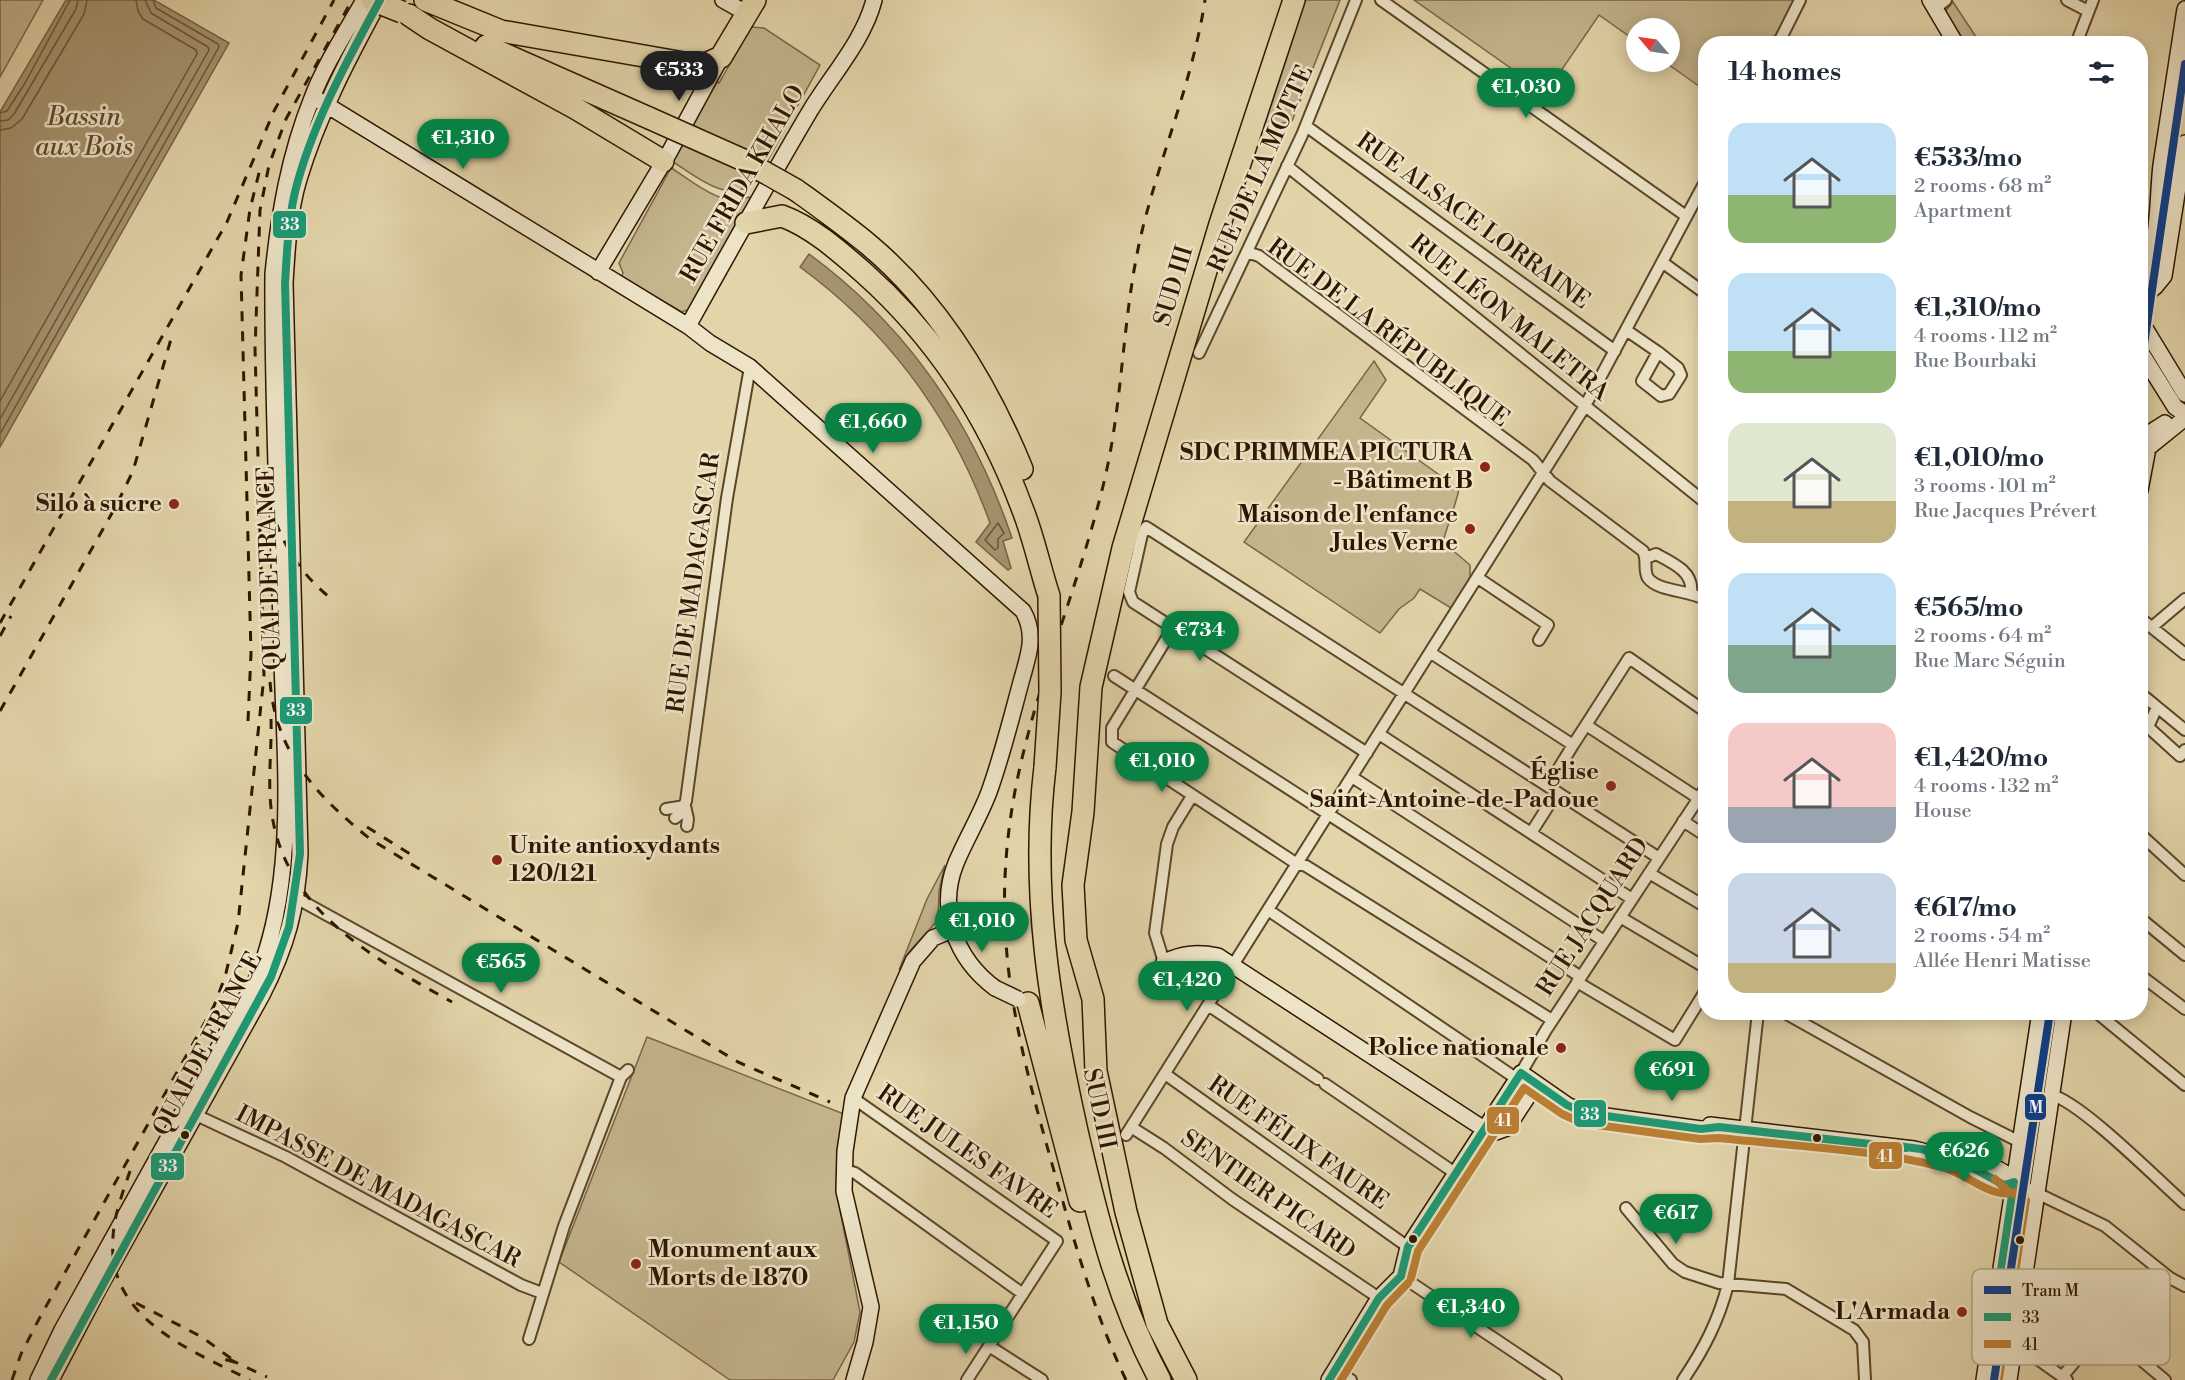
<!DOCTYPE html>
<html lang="en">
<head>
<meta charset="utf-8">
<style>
	:root { --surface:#fff; --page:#f6f6f7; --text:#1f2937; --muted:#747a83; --accent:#0b8043 }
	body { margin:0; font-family:"Libre Bodoni",serif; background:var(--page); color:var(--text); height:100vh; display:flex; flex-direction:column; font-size:22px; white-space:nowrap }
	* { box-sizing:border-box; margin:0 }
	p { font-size:20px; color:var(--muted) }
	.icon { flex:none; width:33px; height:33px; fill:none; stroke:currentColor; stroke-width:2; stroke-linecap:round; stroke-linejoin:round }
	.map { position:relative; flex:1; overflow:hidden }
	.details { position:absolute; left:1698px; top:36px; width:450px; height:984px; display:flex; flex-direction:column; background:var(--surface); border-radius:24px; box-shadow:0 3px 15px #0003 }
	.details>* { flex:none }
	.needle { width:39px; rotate:299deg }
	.controls { position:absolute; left:1626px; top:18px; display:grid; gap:12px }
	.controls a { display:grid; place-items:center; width:54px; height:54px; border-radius:50%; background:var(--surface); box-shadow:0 3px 15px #0003; font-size:30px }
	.price { position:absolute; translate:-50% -51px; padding:0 14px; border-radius:21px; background:var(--accent); color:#fff; font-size:20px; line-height:39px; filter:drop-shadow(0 2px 3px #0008) }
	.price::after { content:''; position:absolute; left:50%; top:36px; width:18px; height:14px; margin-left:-9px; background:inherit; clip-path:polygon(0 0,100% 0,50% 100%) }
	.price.on { background:#222; color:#fff }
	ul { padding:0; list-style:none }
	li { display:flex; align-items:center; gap:18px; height:150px; padding:0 30px }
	li span { display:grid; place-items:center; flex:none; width:168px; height:120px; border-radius:18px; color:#555 }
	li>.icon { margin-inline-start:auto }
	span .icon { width:72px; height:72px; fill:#fffc; stroke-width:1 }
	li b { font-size:26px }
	h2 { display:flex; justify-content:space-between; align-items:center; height:72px; padding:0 30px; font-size:26px }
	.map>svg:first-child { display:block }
	.green { fill:#c4b58d; stroke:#7a6646; stroke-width:1.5 }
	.water { fill:#a69470; stroke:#766243; stroke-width:1.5 }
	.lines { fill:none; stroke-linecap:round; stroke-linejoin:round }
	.shore { stroke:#6a5538; stroke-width:1.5 }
	.street-casing { stroke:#5c462a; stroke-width:14 }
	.secondary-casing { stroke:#2f1600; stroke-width:18 }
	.highway-casing { stroke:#2f1600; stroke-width:24 }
	.street { stroke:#ede4c8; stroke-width:10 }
	.secondary { stroke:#ede4c8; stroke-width:15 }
	.highway { stroke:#e3d5aa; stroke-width:21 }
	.rail { stroke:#2f1600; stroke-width:3; stroke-dasharray:10 10; stroke-linecap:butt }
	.secondary-bridge-casing { stroke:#2f1600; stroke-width:18; stroke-linecap:butt }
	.highway-bridge-casing { stroke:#2f1600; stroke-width:24; stroke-linecap:butt }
	.secondary-bridge { stroke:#ede4c8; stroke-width:15 }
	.highway-bridge { stroke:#e3d5aa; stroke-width:21 }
	.bus-1-casing { stroke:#ede4c8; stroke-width:12 }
	.bus-2-casing { stroke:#ede4c8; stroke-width:12 }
	.bus-1 { stroke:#1b9b76; stroke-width:8 }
	.bus-2 { stroke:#bc8034; stroke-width:8 }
	.tram-1-casing { stroke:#ede4c8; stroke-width:12 }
	.tram-1 { stroke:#0b3e8b; stroke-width:8 }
	.poi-dot { fill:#8f2418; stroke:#ede4c8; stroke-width:2 }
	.bus-dot { fill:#2f1600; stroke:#ede4c8; stroke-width:2 }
	.labels { text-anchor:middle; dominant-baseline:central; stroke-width:5; stroke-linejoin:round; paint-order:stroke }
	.street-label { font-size:24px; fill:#2f1600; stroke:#ede4c8 }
	.poi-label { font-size:24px; font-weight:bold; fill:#2f1600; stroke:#ede4c8; text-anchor:end }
	.water-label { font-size:26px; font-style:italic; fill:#5f482d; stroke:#ede4c8 }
	.key { fill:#ede4c8; stroke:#b4a68c; stroke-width:1.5 }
	.key-label { font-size:16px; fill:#2f1600 }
	.line-badge { stroke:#ede4c8; stroke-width:2 }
	.badge-label { font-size:16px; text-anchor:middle; font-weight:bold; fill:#fff }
</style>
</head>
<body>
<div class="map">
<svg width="2185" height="1380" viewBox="0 0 2185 1380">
	<rect width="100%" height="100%" fill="#e3d5aa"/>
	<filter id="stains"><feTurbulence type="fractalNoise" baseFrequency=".00333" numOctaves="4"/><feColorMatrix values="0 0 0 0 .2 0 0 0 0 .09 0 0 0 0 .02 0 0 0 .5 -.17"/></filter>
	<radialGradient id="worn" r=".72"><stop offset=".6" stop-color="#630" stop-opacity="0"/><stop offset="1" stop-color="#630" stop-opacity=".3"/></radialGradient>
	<path class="green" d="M 0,0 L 43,0 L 0,77 Z
		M 1301,0 L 1340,0 L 1292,121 L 1261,128 Z
		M 1414,0 L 1795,0 L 1777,35 L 1771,37 L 1768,43 L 1706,44 L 1705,85 L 1703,89 L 1665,62 L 1670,62 L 1670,28 L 1636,28 L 1636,41 L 1599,15 L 1546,93 Z
		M 1953,2 L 1980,43 L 1962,43 L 1944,13 Z
		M 751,27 L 764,28 L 820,65 L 757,180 C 729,208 695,175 670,160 L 715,81 L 719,83 Z
		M 671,168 C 693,181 722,209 749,197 L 754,200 L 690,309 L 682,312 L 621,277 L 623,273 L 619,263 Z
		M 1374,361 L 1386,380 L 1360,418 L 1459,489 C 1455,508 1448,523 1443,542 L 1470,565 L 1470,580 L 1451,608 L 1420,589 L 1414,598 L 1399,609 L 1380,633 L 1244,542 Z
		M 945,865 L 939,891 L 938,920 L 909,952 L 899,970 L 927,899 Z
		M 2041,1019 L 2060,1022 L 2041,1147 L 2023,1144 Z
		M 647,1037 L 844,1114 L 837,1195 L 860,1312 L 854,1342 L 833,1380 L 730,1380 L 559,1262 Z"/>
	<path class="water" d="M 66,0 L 154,0 L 229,43 L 0,447 L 0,112 Z
		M 809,254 C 907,326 973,423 1012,538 L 1003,541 L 1011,568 L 1008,570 L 976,542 L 990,523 C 952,418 890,333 800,267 Z"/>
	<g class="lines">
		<path class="shore" d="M 0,113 L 7,111 L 25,83 L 70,0
			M 0,121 L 8,120 L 14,114 L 76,9 L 78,0
			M 0,130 L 11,128 L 22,119 L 84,14 L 87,0
			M 0,401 L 197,54 L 196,50 L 143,19 L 138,11 L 136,0
			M 0,419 L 209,50 L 208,47 L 151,13 L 145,0
			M 0,434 L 219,47 L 218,44 L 156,8 L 153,0
			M 998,523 L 1004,533 L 998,539 L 998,548 L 995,550 L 985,540 Z"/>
		<g class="street-casing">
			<path id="street" d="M 1381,0 L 1686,216
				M 2067,0 L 2088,11
				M 1935,9 L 1946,0
				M 1778,44 L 1800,0
				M 2076,44 L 2093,0
				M 1306,126 L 1615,351
				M 1287,166 L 1706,503
				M 1247,252 L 1259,256 L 1533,460 L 1550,481 L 1643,551 C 1648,560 1643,570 1648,578 C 1658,592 1691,590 1706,600
				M 1662,262 L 1706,294
				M 1626,330 L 1658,352 L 1642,381 L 1661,396 L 1669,394 L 1681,375 L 1678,368 L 1658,352
				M 1199,353 L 1302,135 L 1356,0
				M 1646,558 L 1656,554 C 1673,563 1694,572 1691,593
				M 1478,578 L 1548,625 L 1539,640
				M 2140,618 L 2185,654
				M 2152,627 L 2185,599
				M 1173,628 L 1112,728 L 1112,742 L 1294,862 L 1306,866 L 1552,1020
				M 1431,653 L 1573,745 L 1586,725 L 1698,798
				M 1114,676 L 1581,977
				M 2140,693 L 2185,730
				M 2157,707 L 2148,727 L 2180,756 L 2185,750
				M 1586,725 L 1629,658 L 1706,712
				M 1379,734 L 1632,899
				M 1367,753 L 1133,602 L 1129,592 L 1142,534 L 1146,527 L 1659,858
				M 1352,777 L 1604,941
				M 1548,786 L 1573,745
				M 685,806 L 688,819 L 687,826
				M 666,809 L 685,806
				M 675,818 L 680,814 L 686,801 L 727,498 L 750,367
				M 1683,821 L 1706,836
				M 1531,833 L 1557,792
				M 2140,834 L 2185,875
				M 1649,873 L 1706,907
				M 298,899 L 621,1077
				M 1268,910 L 1517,1079
				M 1620,917 L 1706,968
				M 2140,918 L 2185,955
				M 1164,962 L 1155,933 L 1167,844 L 1173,827 L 1192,796
				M 2140,975 L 2185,1009
				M 1577,982 L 1675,1040 L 1706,990
				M 1208,1005 L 1318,1079
				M 1783,1012 L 1970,1117 L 2020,1142
				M 2096,1012 L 2185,1085
				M 1521,1073 L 1546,1030 L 1706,787
				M 1165,1074 L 1408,1247
				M 1325,1084 L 1455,1173
				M 2051,1095 C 2080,1101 2159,1181 2185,1204
				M 853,1098 L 1057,1241 L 967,1380
				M 196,1115 L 286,1157 L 521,1285 L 542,1293
				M 1131,1127 L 1164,1148 L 1232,1199 L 1379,1298
				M 1126,1135 L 1585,406 L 1706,180
				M 845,1170 L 855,1173 L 1023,1294
				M 2014,1182 L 2105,1226 L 2170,1278 L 2185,1286
				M 1626,1208 L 1673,1264 L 1685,1272 L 1719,1283 L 1786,1289 L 1854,1330 L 1863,1342 L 1865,1380
				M 1401,1276 L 1556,1380
				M 529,1339 L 564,1226 L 621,1077 L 628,1070
				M 2015,1343 L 2067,1380
				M 989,1346 L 1042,1380
				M 1335,1370 L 1351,1380
				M 2062,1377 L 2103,1328 L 2165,1380
				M 1683,1380 C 1704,1349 1719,1320 1728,1284 L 1758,1012"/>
		</g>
		<g class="secondary-casing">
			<path id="secondary" d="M 723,0 L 746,13
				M 1930,0 L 1956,44
				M 320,101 L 688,326 L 710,343 L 750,367 L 1023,611 C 1037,636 1028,656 1021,682 C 1011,719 1002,756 989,792 C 980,816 966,839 956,863 C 937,910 956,959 995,988
				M 598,272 L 669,153 L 721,57
				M 2140,277 C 2160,250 2157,198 2161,165 C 2169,113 2177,61 2185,9
				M 2140,299 L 2155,287 L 2164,276 L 2185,143
				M 2140,320 L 2185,394
				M 688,326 C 728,254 768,182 810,111 C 831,76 864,40 874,0
				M 2140,351 L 2175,407 L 2185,414
				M 2140,439 L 2165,423
				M 2140,490 L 2148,448 L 2185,418
				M 1164,962 C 1183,953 1198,952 1218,956 L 1484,1129 L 1496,1132 L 1507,1128 L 1536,1084
				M 1710,1125 L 1914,1149 L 1961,1161 C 1978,1158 2005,1169 2014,1182
				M 1970,1168 L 2004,1185 L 2014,1182
				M 38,1380 L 62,1330 L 256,980 C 297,883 285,764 282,661 C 279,532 272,403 273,274 C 279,214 289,155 312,98 C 325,64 346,32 364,0
				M 51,1380 L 98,1290 L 262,995 C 287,946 297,909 300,854 L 285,283 C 287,249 289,212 299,179 C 318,116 349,57 380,0
				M 854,1380 L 865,1342 L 871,1307 L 844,1191 L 845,1151 L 853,1098 L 913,961 L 933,938 L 952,930
				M 1329,1380 L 1379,1298 L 1401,1276 L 1408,1247 L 1521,1073 L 1567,1105 L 1584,1113 L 1701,1129 L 1719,1127
				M 1984,1380 L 2040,1012
				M 2009,1380 L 2064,1012"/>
		</g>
		<g class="highway-casing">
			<path id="highway" d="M 425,0 L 501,31 L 701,66 L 721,57 L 755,0
				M 409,15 L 430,29 L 575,108 L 663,161
				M 486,46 L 649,118
				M 796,190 C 821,208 845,225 869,245 C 938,303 988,386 1022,469
				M 746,223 L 782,216 C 812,227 839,251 864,273 C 938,339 990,420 1024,513 C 1034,539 1040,568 1049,596
				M 1045,767 C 1030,891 1050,1010 1077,1131 C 1097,1218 1118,1302 1160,1380
				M 1028,1003 L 1080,1201
				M 1186,1380 L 1157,1324 L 1126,1212 L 1096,1071 L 1093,999 L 1076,940 L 1073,885 L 1083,812 L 1091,687 L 1123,548 L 1220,224 L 1294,0"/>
		</g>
		<use href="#street" class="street"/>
		<use href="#secondary" class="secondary"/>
		<use href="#highway" class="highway"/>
		<path class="rail" d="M 265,484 C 274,530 295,571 333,600
			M 0,623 L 227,222 L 274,111 L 334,0
			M 0,636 L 11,616
			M 270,682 C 276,753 316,795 370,839 L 738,1062 L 830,1102
			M 0,711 L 116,506 L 133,471 L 173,332
			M 271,719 C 272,750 267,784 272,815 C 287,912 375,959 452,1002
			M 248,721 L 251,653 L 241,275 L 250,209 L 260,169
			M 367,827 L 410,854
			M 130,1171 C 123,1192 114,1215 113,1237 C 106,1319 191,1350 250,1380
			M 136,1303 L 202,1337 L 237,1363 L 217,1357
			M 229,1359 L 267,1377
			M 12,1380 L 21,1354 L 39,1319 L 214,1006 L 225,977 L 238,923 L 264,676 L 255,349 L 260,210 L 269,165 L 286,119 L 352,0
			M 1126,1380 C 1095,1315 1076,1247 1056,1178 C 1017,1040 988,936 1015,791 C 1035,686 1079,586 1104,482 C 1124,398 1122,311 1143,227 C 1162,151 1193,79 1205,0"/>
		<g class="secondary-bridge-casing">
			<path id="secondary-bridge" d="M 995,988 L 1018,999"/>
		</g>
		<g class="highway-bridge-casing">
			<path id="highway-bridge" d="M 372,0 L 402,12
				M 649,118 L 741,159 L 796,190
				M 1045,767 L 1050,692 L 1049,596"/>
		</g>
		<use href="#secondary-bridge" class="secondary-bridge"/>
		<use href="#highway-bridge" class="highway-bridge"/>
		<g class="bus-1-casing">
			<path id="bus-1" d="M 1881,1144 L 1921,1149 L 1951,1156 L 2004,1185 L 2014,1182 L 1994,1317
				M 1401,1276 L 1408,1247 L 1521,1073 L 1567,1105 L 1584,1113 L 1701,1129 L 1719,1127 L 1906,1148
				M 51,1380 L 271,977 L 289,927 L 300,854 L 285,283 C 287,253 288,222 295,192 C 312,124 347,61 380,0
				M 1329,1380 L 1379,1298 L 1401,1276"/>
		</g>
		<g class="bus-2-casing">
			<path id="bus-2" d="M 1995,1179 L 2008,1191 L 2026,1200 L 1999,1378
				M 1411,1278 L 1418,1251 L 1524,1088 L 1562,1114 L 1582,1123 L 1700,1139 L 1719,1138 C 1793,1146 1870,1149 1942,1167 C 1967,1173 1990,1200 2017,1192
				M 1341,1380 L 1387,1305 L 1408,1283"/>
		</g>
		<use href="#bus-1" class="bus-1"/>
		<use href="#bus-2" class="bus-2"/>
		<g class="tram-1-casing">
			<path id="tram-1" d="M 2140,372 L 2185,64
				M 1994,1380 L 2050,1012"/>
		</g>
		<use href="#tram-1" class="tram-1"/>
	</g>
	<g class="poi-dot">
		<circle cx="1485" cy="467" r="6"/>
		<circle cx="174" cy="504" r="6"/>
		<circle cx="1470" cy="529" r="6"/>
		<circle cx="1611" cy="786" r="6"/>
		<circle cx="497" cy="860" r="6"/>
		<circle cx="1561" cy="1048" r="6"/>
		<circle cx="636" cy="1264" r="6"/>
		<circle cx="1962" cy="1312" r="6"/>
	</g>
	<g class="bus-dot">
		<circle cx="185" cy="1135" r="5"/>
		<circle cx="1817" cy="1138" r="5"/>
		<circle cx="1413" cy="1239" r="5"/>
		<circle cx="2020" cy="1240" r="5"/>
	</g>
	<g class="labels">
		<g class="street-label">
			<text transform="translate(1261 169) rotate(-66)">RUE DE LA MOTTE</text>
			<text transform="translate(743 184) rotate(-60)">RUE FRIDA KHALO</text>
			<text transform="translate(1473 221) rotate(36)">RUE ALSACE LORRAINE</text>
			<text transform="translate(1174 286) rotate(-73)">SUD III</text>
			<text transform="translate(1509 318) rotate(39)">RUE LÉON MALETRA</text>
			<text transform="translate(1388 333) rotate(37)">RUE DE LA RÉPUBLIQUE</text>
			<text transform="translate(270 568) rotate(-92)">QUAI DE FRANCE</text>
			<text transform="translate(694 583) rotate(-82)">RUE DE MADAGASCAR</text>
			<text transform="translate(1593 917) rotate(-57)">RUE JACQUARD</text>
			<text transform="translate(208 1044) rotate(-62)">QUAI DE FRANCE</text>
			<text transform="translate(1099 1109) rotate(78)">SUD III</text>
			<text transform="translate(1298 1143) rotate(35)">RUE FÉLIX FAURE</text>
			<text transform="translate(967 1152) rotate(35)">RUE JULES FAVRE</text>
			<text transform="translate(378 1187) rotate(28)">IMPASSE DE MADAGASCAR</text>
			<text transform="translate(1268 1195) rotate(35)">SENTIER PICARD</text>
		</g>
		<g class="poi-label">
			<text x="1473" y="453">SDC PRIMMEA PICTURA<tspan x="1473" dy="28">- Bâtiment B</tspan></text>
			<text x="162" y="504">Silo à sucre</text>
			<text x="1458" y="515">Maison de l'enfance<tspan x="1458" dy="28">Jules Verne</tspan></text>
			<text x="1599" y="772">Église<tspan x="1599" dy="28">Saint-Antoine-de-Padoue</tspan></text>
			<text x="509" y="846" text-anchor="start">Unite antioxydants<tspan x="509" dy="28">120/121</tspan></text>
			<text x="1549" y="1048">Police nationale</text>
			<text x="648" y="1250" text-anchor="start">Monument aux<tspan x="648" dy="28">Morts de 1870</tspan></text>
			<text x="1950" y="1312">L'Armada</text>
		</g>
		<g class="water-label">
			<text x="84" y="117">Bassin<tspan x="84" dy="30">aux Bois</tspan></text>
		</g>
	</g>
	<rect x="1972" y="1269" width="198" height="96" rx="9" class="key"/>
	<rect x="1984" y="1286" width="27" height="8" fill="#0b3e8b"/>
	<rect x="1984" y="1313" width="27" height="8" fill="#1b9b76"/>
	<rect x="1984" y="1340" width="27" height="8" fill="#bc8034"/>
	<g class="key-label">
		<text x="2022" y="1296">Tram M</text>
		<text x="2022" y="1323">33</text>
		<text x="2022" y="1350">41</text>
	</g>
	<g class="line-badge">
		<rect x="272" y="210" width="35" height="29" rx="6" fill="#1b9b76"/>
		<rect x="279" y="696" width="34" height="29" rx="6" fill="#1b9b76"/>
		<rect x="2024" y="1093" width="23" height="28" rx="6" fill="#0b3e8b"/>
		<rect x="1573" y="1099" width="34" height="29" rx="6" fill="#1b9b76"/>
		<rect x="1486" y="1106" width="34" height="29" rx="6" fill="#bc8034"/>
		<rect x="1868" y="1141" width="35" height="29" rx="6" fill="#bc8034"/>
		<rect x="150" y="1152" width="35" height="29" rx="6" fill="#1b9b76"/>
	</g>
	<g class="badge-label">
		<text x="290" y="230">33</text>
		<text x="296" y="716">33</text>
		<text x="2036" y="1113">M</text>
		<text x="1590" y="1120">33</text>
		<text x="1503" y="1126">41</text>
		<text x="1885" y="1162">41</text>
		<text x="168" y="1172">33</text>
	</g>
	<rect width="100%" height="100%" filter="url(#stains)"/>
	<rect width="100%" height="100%" fill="url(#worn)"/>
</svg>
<div class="controls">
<a><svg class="needle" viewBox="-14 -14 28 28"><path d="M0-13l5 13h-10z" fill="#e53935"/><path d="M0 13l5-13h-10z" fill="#747a83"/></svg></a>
</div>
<b class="price on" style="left:679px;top:102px">€533</b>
<b class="price" style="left:1526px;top:119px">€1,030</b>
<b class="price" style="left:463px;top:170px">€1,310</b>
<b class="price" style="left:873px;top:454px">€1,660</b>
<b class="price" style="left:1200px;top:662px">€734</b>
<b class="price" style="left:1162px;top:793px">€1,010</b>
<b class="price" style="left:982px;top:953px">€1,010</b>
<b class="price" style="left:501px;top:994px">€565</b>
<b class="price" style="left:1187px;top:1012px">€1,420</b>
<b class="price" style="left:1672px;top:1102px">€691</b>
<b class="price" style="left:1964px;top:1183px">€626</b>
<b class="price" style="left:1676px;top:1245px">€617</b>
<b class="price" style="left:1471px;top:1339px">€1,340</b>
<b class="price" style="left:966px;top:1355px">€1,150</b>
<section class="details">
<h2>14 homes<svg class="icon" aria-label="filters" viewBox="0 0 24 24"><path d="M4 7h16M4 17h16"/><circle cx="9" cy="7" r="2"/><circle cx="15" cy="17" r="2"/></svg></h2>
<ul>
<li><span style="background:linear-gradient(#bfe0f5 60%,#8fb573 0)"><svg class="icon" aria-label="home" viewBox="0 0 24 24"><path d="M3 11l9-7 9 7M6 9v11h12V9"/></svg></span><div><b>€533/mo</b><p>2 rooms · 68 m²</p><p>Apartment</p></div></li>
<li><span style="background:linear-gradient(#bfe0f5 65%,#8fb573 0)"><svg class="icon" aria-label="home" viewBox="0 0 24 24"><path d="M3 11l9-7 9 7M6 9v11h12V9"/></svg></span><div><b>€1,310/mo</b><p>4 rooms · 112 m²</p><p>Rue Bourbaki</p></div></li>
<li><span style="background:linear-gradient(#dfe7d0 65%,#c2b280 0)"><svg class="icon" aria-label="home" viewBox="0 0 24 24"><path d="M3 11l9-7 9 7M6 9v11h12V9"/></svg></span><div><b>€1,010/mo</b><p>3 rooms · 101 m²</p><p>Rue Jacques Prévert</p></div></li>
<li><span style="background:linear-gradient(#bfe0f5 60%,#7fa58c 0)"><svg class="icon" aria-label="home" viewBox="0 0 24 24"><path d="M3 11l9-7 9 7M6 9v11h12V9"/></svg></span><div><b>€565/mo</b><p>2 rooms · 64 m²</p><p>Rue Marc Séguin</p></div></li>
<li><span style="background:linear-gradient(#f6c9c9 70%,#9aa5b1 0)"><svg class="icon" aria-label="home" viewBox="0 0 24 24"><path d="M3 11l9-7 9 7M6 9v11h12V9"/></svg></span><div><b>€1,420/mo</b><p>4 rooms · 132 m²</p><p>House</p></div></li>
<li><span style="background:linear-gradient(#c9d6e8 75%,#c2b280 0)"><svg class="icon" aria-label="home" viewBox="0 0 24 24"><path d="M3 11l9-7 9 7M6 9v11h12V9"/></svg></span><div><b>€617/mo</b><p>2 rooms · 54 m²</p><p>Allée Henri Matisse</p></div></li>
</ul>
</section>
</div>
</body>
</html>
